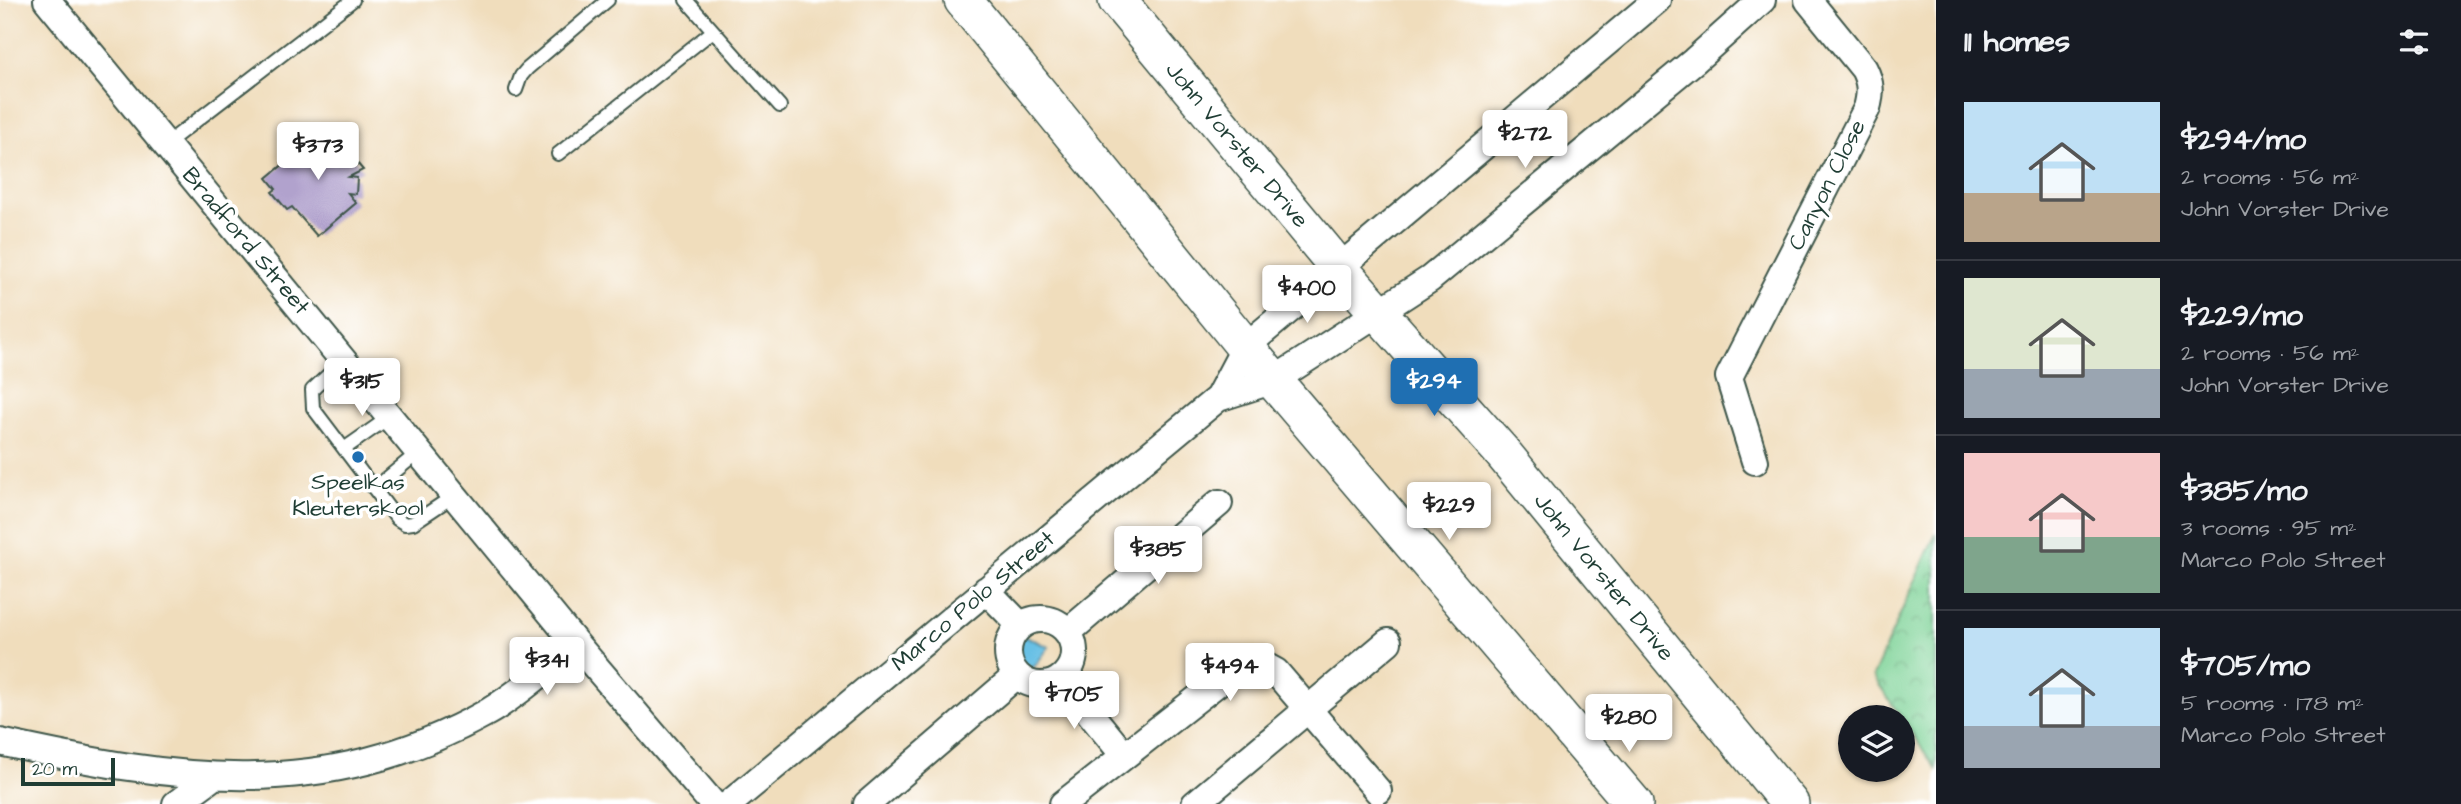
<!DOCTYPE html>
<html lang="en">
<head>
<meta charset="utf-8">
<style>
	:root { --surface:#171b24; --page:#242831; --text:#f1f3f6; --muted:#9ea1a6; --line:#363941; --accent:#1f6fb2 }
	body { margin:0; font-family:"Architects Daughter",sans-serif; background:var(--page); color:var(--text); height:100vh; display:flex; flex-direction:column; font-size:26px; white-space:nowrap }
	* { box-sizing:border-box; margin:0 }
	p { font-size:23px; color:var(--muted) }
	.icon { flex:none; width:38px; height:38px; fill:none; stroke:currentColor; stroke-width:2; stroke-linecap:round; stroke-linejoin:round }
	.map { position:relative; flex:1; overflow:hidden }
	.drawer { display:flex; flex-direction:column; background:var(--surface); width:525px }
	.drawer>* { flex:none }
	.tools { position:absolute; left:1838px; top:705px; display:grid; gap:14px }
	.tools a { display:grid; place-items:center; width:77px; height:77px; border-radius:50%; background:var(--surface); box-shadow:0 2px 5px #0004; font-size:35px }
	.scale { position:absolute; left:21px; bottom:18px; width:94px; box-sizing:border-box; padding-left:7px; border:4px solid #1f3d34; border-top:0; font-size:19px; line-height:24px; white-space:nowrap; color:#1f3d34; -webkit-text-stroke:5px #fff; paint-order:stroke }
	.price { position:absolute; translate:-50% -60px; padding:0 16px; border-radius:7px; background:#fff; color:#222; font-size:23px; line-height:46px; filter:drop-shadow(0 2px 4px #0008) }
	.price::after { content:''; position:absolute; left:50%; top:42px; width:21px; height:16px; margin-left:-10px; background:inherit; clip-path:polygon(0 0,100% 0,50% 100%) }
	.price.current { background:var(--accent); color:#fff }
	ul { padding:0; list-style:none }
	li { display:flex; align-items:center; gap:21px; height:175px; padding:0 28px }
	li+li { border-top:2px solid var(--line) }
	li span { display:grid; place-items:center; flex:none; width:196px; height:140px; border-radius:0px; color:#555 }
	li>.icon { margin-inline-start:auto }
	span .icon { width:84px; height:84px; fill:#fffc; stroke-width:1 }
	li b { font-size:30px }
	h2 { display:flex; justify-content:space-between; align-items:center; height:84px; padding:0 28px; font-size:30px }
	main { display:flex; flex:1; min-height:0 }
	.map>svg:first-child { display:block }
	.park { fill:url(#park-crowns); stroke:#4e8864; stroke-width:2 }
	.water { fill:#67c0e5; stroke:#437e8c; stroke-width:2 }
	.building { fill:#b1a2cd }
	.lines { fill:none; stroke-linecap:round; stroke-linejoin:round }
	.lane-casing { stroke:#3e5548; stroke-width:16 }
	.street-casing { stroke:#3e5548; stroke-width:30 }
	.secondary-casing { stroke:#3e5548; stroke-width:40 }
	.lane { stroke:#fff; stroke-width:12 }
	.street { stroke:#fff; stroke-width:26 }
	.secondary { stroke:#fff; stroke-width:37 }
	.poi-dot { fill:#1f6fb2; stroke:#fff; stroke-width:2.5 }
	.labels { text-anchor:middle; dominant-baseline:central; stroke-width:7; stroke-linejoin:round; paint-order:stroke }
	.street-label { font-size:23px; fill:#1f3d34; stroke:#fff }
	.poi-label { font-size:23px; fill:#1f3d34; stroke:#fff }
</style>
</head>
<body>
<main>
<div class="map">
<svg width="1936" height="804" viewBox="0 0 1936 804">
	<defs>
		<pattern id="park-crowns" width="20" height="18" patternUnits="userSpaceOnUse" patternTransform="scale(1.75)"><rect width="20" height="18" fill="#7cd295"/><path d="M2 6a3 3 0 1 1 6 0M12 15a3 3 0 1 1 6 0" fill="none" stroke="#65ac7a"/></pattern>
	</defs>
	<rect width="100%" height="100%" fill="#fff"/>
	<filter id="ink" filterUnits="userSpaceOnUse"><feTurbulence type="fractalNoise" baseFrequency=".0143" numOctaves="2"/><feDisplacementMap in="SourceGraphic" scale="14" xChannelSelector="R" yChannelSelector="G"/><feConvolveMatrix kernelMatrix="1 2 1 2 8 2 1 2 1" color-interpolation-filters="sRGB"/></filter>
	<filter id="wash" filterUnits="userSpaceOnUse"><feTurbulence type="fractalNoise" baseFrequency=".00686" numOctaves="4" result="noise"/><feDisplacementMap in="SourceGraphic" scale="28" xChannelSelector="R" yChannelSelector="G"/><feGaussianBlur stdDeviation="1.57" result="paint"/><feColorMatrix in="noise" values="0 0 0 0 0 0 0 0 0 0 0 0 0 0 0 0 0 1.4 0 .05"/><feComposite in="paint" operator="in"/></filter>
	<g filter="url(#wash)">
		<rect width="100%" height="100%" fill="#f0ddbc"/>
		<path class="park" d="M 1936,533 L 1936,769 L 1873,676 Z"/>
		<path class="water" d="M 1026,636 L 1049,647 L 1031,671 L 1015,662 L 1013,650 L 1017,638 Z"/>
		<g id="blocks">
			<path class="building" d="M 327,128 L 363,170 L 349,177 L 357,178 L 356,194 L 348,193 L 356,203 L 317,236 L 292,207 L 287,210 L 272,192 L 276,189 L 267,178 Z"/>
		</g>
	</g>
	<g filter="url(#ink)">
		<use href="#blocks" fill-opacity="0" stroke="#3e5548" stroke-width="2"/>
		<g class="lines">
			<g class="lane-casing">
				<path id="lane" d="M 686,0 L 780,106
					M 516,90 L 521,76 L 527,69 L 608,0
					M 166,144 L 353,0
					M 558,154 L 713,31
					M 344,360 L 312,390 L 313,408 L 397,519 L 405,524 L 413,523 L 455,495
					M 344,449 L 391,416
					M 374,489 L 420,451"/>
			</g>
			<g class="street-casing">
				<path id="street" d="M 47,0 L 577,645 L 713,804
					M 1218,398 L 1245,347 L 1657,0
					M 1755,461 L 1729,377 L 1867,108 C 1871,93 1871,83 1864,69 L 1808,0
					M 986,590 L 1021,626
					M1008 652a33 33 0 1 1 66 0a33 33 0 1 1-66 0Z
					M 1068,632 L 1219,503
					M 1061,678 L 1123,754
					M 0,742 C 176,781 323,804 488,712 C 519,694 548,667 577,645
					M 176,804 L 210,779
					M 729,804 L 1218,398 L 1274,380 L 1430,279 L 1694,61 L 1762,0
					M 867,804 L 1017,675
					M 1063,804 L 1243,663 L 1256,661 L 1276,672 L 1378,791
					M 1195,804 L 1388,642"/>
			</g>
			<g class="secondary-casing">
				<path id="secondary" d="M 963,0 L 1245,347 L 1634,804
					M 1117,0 L 1338,267 L 1501,451 L 1790,804"/>
			</g>
			<use href="#lane" class="lane"/>
			<use href="#street" class="street"/>
			<use href="#secondary" class="secondary"/>
		</g>
	</g>
	<circle class="poi-dot" cx="358" cy="457" r="7"/>
	<g class="labels">
		<g class="street-label">
			<text transform="translate(1237 145) rotate(50)">John Vorster Drive</text>
			<text transform="translate(1827 185) rotate(-63)">Canyon Close</text>
			<text transform="translate(246 241) rotate(50)">Bradford Street</text>
			<text transform="translate(1604 577) rotate(51)">John Vorster Drive</text>
			<text transform="translate(973 601) rotate(-40)">Marco Polo Street</text>
		</g>
		<g class="poi-label">
			<text x="358" y="482">Speelkas<tspan x="358" dy="26">Kleuterskool</tspan></text>
		</g>
	</g>
</svg>
<div class="tools">
<a><svg class="icon" aria-label="layers" viewBox="0 0 24 24"><path d="M12 4l9 5-9 5-9-5zM3 14l9 5 9-5"/></svg></a>
</div>
<div class="scale">20 m</div>
<b class="price" style="left:1525px;top:170px">$272</b>
<b class="price" style="left:318px;top:182px">$373</b>
<b class="price" style="left:1307px;top:325px">$400</b>
<b class="price" style="left:362px;top:418px">$315</b>
<b class="price current" style="left:1434px;top:418px">$294</b>
<b class="price" style="left:1449px;top:542px">$229</b>
<b class="price" style="left:1158px;top:586px">$385</b>
<b class="price" style="left:547px;top:697px">$341</b>
<b class="price" style="left:1230px;top:703px">$494</b>
<b class="price" style="left:1074px;top:731px">$705</b>
<b class="price" style="left:1629px;top:754px">$280</b>
</div>
<section class="drawer">
<h2>11 homes<svg class="icon" aria-label="filters" viewBox="0 0 24 24"><path d="M4 7h16M4 17h16"/><circle cx="9" cy="7" r="2"/><circle cx="15" cy="17" r="2"/></svg></h2>
<ul>
<li><span style="background:linear-gradient(#bfe0f5 65%,#b9a48a 0)"><svg class="icon" aria-label="home" viewBox="0 0 24 24"><path d="M3 11l9-7 9 7M6 9v11h12V9"/></svg></span><div><b>$294/mo</b><p>2 rooms · 56 m²</p><p>John Vorster Drive</p></div></li>
<li><span style="background:linear-gradient(#dfe7d0 65%,#9aa5b1 0)"><svg class="icon" aria-label="home" viewBox="0 0 24 24"><path d="M3 11l9-7 9 7M6 9v11h12V9"/></svg></span><div><b>$229/mo</b><p>2 rooms · 56 m²</p><p>John Vorster Drive</p></div></li>
<li><span style="background:linear-gradient(#f6c9c9 60%,#7fa58c 0)"><svg class="icon" aria-label="home" viewBox="0 0 24 24"><path d="M3 11l9-7 9 7M6 9v11h12V9"/></svg></span><div><b>$385/mo</b><p>3 rooms · 95 m²</p><p>Marco Polo Street</p></div></li>
<li><span style="background:linear-gradient(#bfe0f5 70%,#9aa5b1 0)"><svg class="icon" aria-label="home" viewBox="0 0 24 24"><path d="M3 11l9-7 9 7M6 9v11h12V9"/></svg></span><div><b>$705/mo</b><p>5 rooms · 178 m²</p><p>Marco Polo Street</p></div></li>
</ul>
</section>
</main>
</body>
</html>
